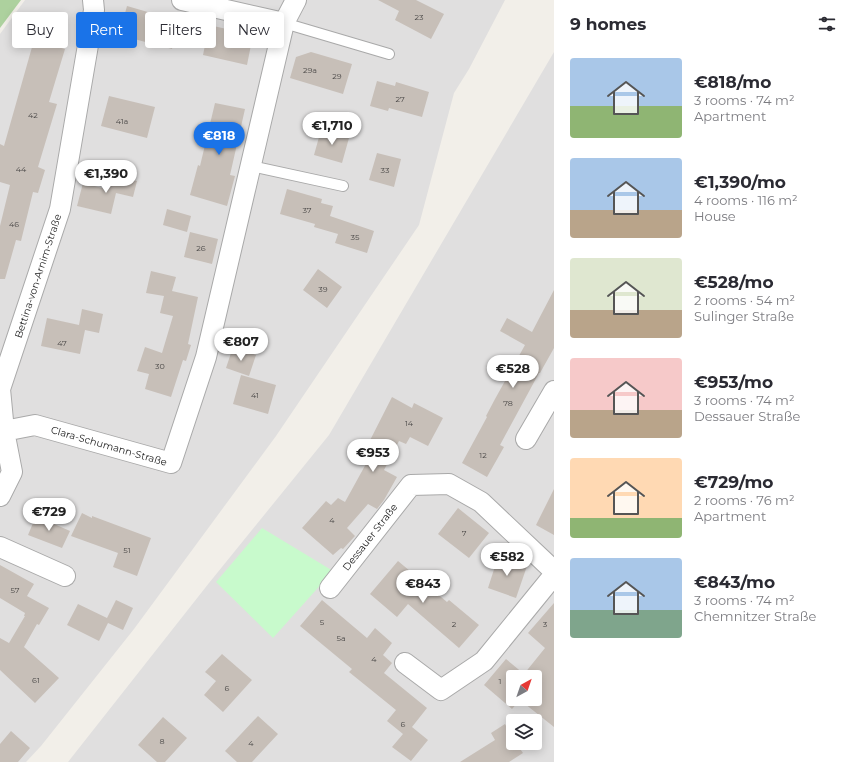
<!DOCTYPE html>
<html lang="en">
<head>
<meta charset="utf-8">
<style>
	:root { --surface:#fff; --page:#f2f2f3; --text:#2b2b33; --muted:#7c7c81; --accent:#1a73e8 }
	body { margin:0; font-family:Montserrat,sans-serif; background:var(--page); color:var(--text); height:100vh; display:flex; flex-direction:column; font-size:15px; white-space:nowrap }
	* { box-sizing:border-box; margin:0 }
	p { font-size:13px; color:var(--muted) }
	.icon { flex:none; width:22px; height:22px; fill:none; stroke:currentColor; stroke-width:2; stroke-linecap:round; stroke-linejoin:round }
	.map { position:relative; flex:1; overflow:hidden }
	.sheet { display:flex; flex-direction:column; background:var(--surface); width:300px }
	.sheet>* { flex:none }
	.top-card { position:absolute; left:12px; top:12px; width:380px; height:36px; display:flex; gap:8px }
	.needle { width:26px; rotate:40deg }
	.buttons { position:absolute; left:506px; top:670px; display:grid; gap:8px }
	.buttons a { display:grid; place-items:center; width:36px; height:36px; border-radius:4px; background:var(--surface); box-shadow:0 2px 10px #0003; font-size:20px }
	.price { position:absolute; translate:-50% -34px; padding:0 9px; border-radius:14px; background:#fff; color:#222; font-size:13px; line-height:26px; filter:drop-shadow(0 1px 2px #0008) }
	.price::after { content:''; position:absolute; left:50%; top:24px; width:12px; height:9px; margin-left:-6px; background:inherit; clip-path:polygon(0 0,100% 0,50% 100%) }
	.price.current { background:var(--accent); color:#fff }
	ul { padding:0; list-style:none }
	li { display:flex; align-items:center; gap:12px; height:100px; padding:0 16px }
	li span { display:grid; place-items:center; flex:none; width:112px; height:80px; border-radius:4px; color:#555 }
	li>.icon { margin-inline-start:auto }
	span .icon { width:48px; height:48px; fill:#fffc; stroke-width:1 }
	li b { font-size:17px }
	h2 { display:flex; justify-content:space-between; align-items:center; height:48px; padding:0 16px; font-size:17px }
	.pill { padding:0 14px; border-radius:4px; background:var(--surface); box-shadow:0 2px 10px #0003; font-size:14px; line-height:36px }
	.pill.current { background:var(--accent); color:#fff }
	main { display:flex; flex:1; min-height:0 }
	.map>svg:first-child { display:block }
	.residential { fill:#e0dfdf; fill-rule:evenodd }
	.forest { fill:#add19e }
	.park { fill:#c8facc }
	.building { fill:#c7bfb8; fill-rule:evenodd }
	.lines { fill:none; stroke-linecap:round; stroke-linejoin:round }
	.service-casing { stroke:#a9a9a9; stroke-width:12 }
	.minor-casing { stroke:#a9a9a9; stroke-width:22 }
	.service { stroke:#fff; stroke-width:10 }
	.minor { stroke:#fff; stroke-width:20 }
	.labels { text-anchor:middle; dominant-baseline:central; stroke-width:3; stroke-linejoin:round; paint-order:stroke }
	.number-label { font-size:8px; fill:#4b4948 }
	.street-label { font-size:10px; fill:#222; stroke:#fff }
</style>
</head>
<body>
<main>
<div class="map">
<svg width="554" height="762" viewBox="0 0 554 762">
	<rect width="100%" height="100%" fill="#f2efe9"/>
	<path class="residential" d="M 25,0 L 505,0 L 469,69 L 454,93 L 419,225 L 276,436 L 134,629 L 41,746 L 26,762 L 0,762 L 0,34 Z
		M 554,52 L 554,762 L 68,762 L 209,583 L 329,435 ZM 513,677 L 535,677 L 535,699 L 513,699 ZM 513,721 L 535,721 L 535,743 L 513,743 Z"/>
	<path class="forest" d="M 0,0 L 21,0 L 0,28 Z"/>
	<path class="park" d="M 262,528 L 333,571 L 273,638 L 216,582 Z"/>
	<path class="building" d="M 378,0 L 416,0 L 444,14 L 431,39 L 395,20 L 399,11 Z
		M 127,6 L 179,21 L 172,49 L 119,35 Z
		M 209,25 L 253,35 L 247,65 L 203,55 Z
		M 34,40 L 65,49 L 49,102 L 57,104 L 38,167 L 45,170 L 38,193 L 33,192 L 21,241 L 16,240 L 5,279 L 0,279 L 0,226 L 10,185 L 0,182 L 0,144 L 4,146 Z
		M 311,52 L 352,64 L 343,94 L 290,78 L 296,57 Z
		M 377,81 L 395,86 L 396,82 L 429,92 L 422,117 L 389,108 L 388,111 L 370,106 Z
		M 109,96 L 155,107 L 147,138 L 101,126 Z
		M 215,103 L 245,109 L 230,175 L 235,176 L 227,206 L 190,195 L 198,165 L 200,166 Z
		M 321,130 L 349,138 L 342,163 L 314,155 Z
		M 377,153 L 401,159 L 394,187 L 369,180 Z
		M 110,175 L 137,181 L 133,197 L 116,193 L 111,214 L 77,206 L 83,183 L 106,189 Z
		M 287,189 L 322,199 L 321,203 L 333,206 L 330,216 L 374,231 L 367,253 L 335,243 L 338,234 L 314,227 L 315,224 L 280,214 Z
		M 167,209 L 191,216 L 187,232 L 163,225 Z
		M 190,232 L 218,239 L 212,264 L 184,257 Z
		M 318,269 L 342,287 L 327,308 L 303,290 Z
		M 151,271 L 176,277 L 172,291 L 198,297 L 188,344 L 191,345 L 186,361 L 183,360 L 171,397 L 145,389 L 149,374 L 137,371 L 145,347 L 162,353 L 173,316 L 160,313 L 164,296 L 146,293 Z
		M 554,290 L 554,348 L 540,373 L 539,373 L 500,445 L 504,447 L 487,477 L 462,463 L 487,417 L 486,416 L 495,399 L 525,345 L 500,331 L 507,318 L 532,332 Z
		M 82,309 L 103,314 L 99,333 L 85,330 L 80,354 L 41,346 L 47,318 L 79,325 Z
		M 233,347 L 256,355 L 249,376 L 226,368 Z
		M 241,375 L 276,385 L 268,414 L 233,404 Z
		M 392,397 L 412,408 L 414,403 L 443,418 L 428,446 L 410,437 L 406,444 L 399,441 L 384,470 L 397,477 L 384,500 L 377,509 L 368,504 L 347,528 L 355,536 L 343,549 L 341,548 L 333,555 L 302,528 L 326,501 L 331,505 L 338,498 L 345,502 L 367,462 L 361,458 Z
		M 554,489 L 554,535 L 536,525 Z
		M 458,508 L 489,533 L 469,558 L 438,534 Z
		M 82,513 L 92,518 L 92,516 L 151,538 L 137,576 L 113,567 L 118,553 L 71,536 Z
		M 36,516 L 70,531 L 62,548 L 28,535 Z
		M 498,557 L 527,566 L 516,598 L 488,588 Z
		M 398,561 L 447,602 L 449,600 L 479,625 L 459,648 L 408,604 L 397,617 L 370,594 Z
		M 0,565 L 34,584 L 27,596 L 49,608 L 39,625 L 37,624 L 24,647 L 59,678 L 35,703 L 0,670 L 0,638 L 9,643 L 25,616 L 24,616 L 25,613 L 0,598 Z
		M 116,600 L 133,608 L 123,630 L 108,623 L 99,641 L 67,625 L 78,604 L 107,618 Z
		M 322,600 L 367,638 L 375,628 L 392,643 L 383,655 L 392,663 L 384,673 L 427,708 L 412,727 L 428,740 L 411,761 L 392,747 L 403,734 L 387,721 L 396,710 L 349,672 L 352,669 L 300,626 Z
		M 554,603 L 554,727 L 520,700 L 512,709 L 484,685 L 506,659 L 524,674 L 545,648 L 528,633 ZM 513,677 L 535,677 L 535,699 L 513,699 Z
		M 222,654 L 252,680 L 223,712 L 204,695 L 216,681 L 205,672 Z
		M 258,716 L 278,734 L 252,762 L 237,762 L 225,751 Z
		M 163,717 L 187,738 L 165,762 L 157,762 L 138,745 Z
		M 505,724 L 513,738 L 513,743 L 516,743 L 523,753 L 509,762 L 460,762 L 495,740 L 491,733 Z
		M 11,731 L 30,748 L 18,762 L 0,762 L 0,744 Z"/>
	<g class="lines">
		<g class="service-casing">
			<path id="service" d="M 284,23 L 389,54
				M 251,166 L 343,186"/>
		</g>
		<g class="minor-casing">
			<path id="minor" d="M 182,0 L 284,23
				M 4,431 L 35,425 L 171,463 L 206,357 L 284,23 L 296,0
				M 526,439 L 554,391
				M 0,496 L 12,472 L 4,431 L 0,389 L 60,209 L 94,10 L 93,0
				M 0,547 L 65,576
				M 330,588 L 411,485 L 449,484 L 481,502 L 554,571
				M 405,663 L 441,690 L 484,661 L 554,575"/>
		</g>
		<use href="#service" class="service"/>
		<use href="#minor" class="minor"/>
	</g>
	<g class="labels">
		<g class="number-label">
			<text x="419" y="17">23</text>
			<text x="310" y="70">29a</text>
			<text x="337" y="76">29</text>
			<text x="400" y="99">27</text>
			<text x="33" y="115">42</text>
			<text x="122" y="121">41a</text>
			<text x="21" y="169">44</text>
			<text x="385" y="170">33</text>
			<text x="307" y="210">37</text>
			<text x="14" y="224">46</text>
			<text x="355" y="237">35</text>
			<text x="201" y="248">26</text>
			<text x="323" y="289">39</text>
			<text x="62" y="343">47</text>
			<text x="160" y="366">30</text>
			<text x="255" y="395">41</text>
			<text x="508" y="403">78</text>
			<text x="409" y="423">14</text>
			<text x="483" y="455">12</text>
			<text x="332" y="520">4</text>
			<text x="464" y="533">7</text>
			<text x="127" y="550">51</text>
			<text x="15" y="590">57</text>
			<text x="322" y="622">5</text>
			<text x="454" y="624">2</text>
			<text x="545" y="624">3</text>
			<text x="341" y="638">5a</text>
			<text x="374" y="659">4</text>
			<text x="36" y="680">61</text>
			<text x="500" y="681">1</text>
			<text x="227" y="688">6</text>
			<text x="403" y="724">6</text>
			<text x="162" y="741">8</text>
			<text x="251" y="743">4</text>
		</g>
		<g class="street-label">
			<text transform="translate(38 276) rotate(-72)">Bettina-von-Arnim-Straße</text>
			<text transform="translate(109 446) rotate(16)">Clara-Schumann-Straße</text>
			<text transform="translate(370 537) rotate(-52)">Dessauer Straße</text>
		</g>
	</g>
</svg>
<div class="buttons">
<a><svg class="needle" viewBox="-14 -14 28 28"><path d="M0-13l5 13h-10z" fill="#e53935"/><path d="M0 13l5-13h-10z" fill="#7c7c81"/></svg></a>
<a><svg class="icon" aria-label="layers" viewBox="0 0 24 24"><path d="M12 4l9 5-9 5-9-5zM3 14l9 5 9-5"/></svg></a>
</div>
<b class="price" style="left:332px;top:146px">€1,710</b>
<b class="price current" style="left:219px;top:156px">€818</b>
<b class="price" style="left:106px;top:194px">€1,390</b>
<b class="price" style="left:241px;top:362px">€807</b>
<b class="price" style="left:513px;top:389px">€528</b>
<b class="price" style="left:373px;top:473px">€953</b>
<b class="price" style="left:49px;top:532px">€729</b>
<b class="price" style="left:507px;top:577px">€582</b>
<b class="price" style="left:423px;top:604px">€843</b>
<div class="top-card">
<a class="pill">Buy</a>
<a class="pill current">Rent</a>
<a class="pill">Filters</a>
<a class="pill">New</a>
</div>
</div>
<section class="sheet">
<h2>9 homes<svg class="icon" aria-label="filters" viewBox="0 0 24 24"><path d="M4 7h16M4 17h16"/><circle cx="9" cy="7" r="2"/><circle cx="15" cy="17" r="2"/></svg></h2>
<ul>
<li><span style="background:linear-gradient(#a9c7e8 60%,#8fb573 0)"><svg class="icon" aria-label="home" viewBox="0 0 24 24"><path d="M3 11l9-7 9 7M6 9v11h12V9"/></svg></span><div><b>€818/mo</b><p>3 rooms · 74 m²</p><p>Apartment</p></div></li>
<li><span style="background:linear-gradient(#a9c7e8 65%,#b9a48a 0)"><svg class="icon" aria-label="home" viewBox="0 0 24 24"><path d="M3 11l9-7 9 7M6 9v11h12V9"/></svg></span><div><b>€1,390/mo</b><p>4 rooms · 116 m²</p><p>House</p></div></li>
<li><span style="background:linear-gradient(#dfe7d0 65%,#b9a48a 0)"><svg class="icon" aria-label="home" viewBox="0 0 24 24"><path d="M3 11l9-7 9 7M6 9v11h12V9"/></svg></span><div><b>€528/mo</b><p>2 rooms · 54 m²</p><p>Sulinger Straße</p></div></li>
<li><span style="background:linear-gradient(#f6c9c9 65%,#b9a48a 0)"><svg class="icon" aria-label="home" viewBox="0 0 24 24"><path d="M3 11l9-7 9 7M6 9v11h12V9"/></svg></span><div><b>€953/mo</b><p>3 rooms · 74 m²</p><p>Dessauer Straße</p></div></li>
<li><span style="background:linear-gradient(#ffd9b3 75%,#8fb573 0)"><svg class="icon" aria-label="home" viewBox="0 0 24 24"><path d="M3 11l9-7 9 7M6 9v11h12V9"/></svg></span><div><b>€729/mo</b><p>2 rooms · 76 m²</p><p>Apartment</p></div></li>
<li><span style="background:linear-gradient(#a9c7e8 65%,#7fa58c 0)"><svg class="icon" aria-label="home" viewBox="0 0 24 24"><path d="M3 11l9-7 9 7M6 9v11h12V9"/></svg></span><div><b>€843/mo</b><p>3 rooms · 74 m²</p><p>Chemnitzer Straße</p></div></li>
</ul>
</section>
</main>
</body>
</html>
